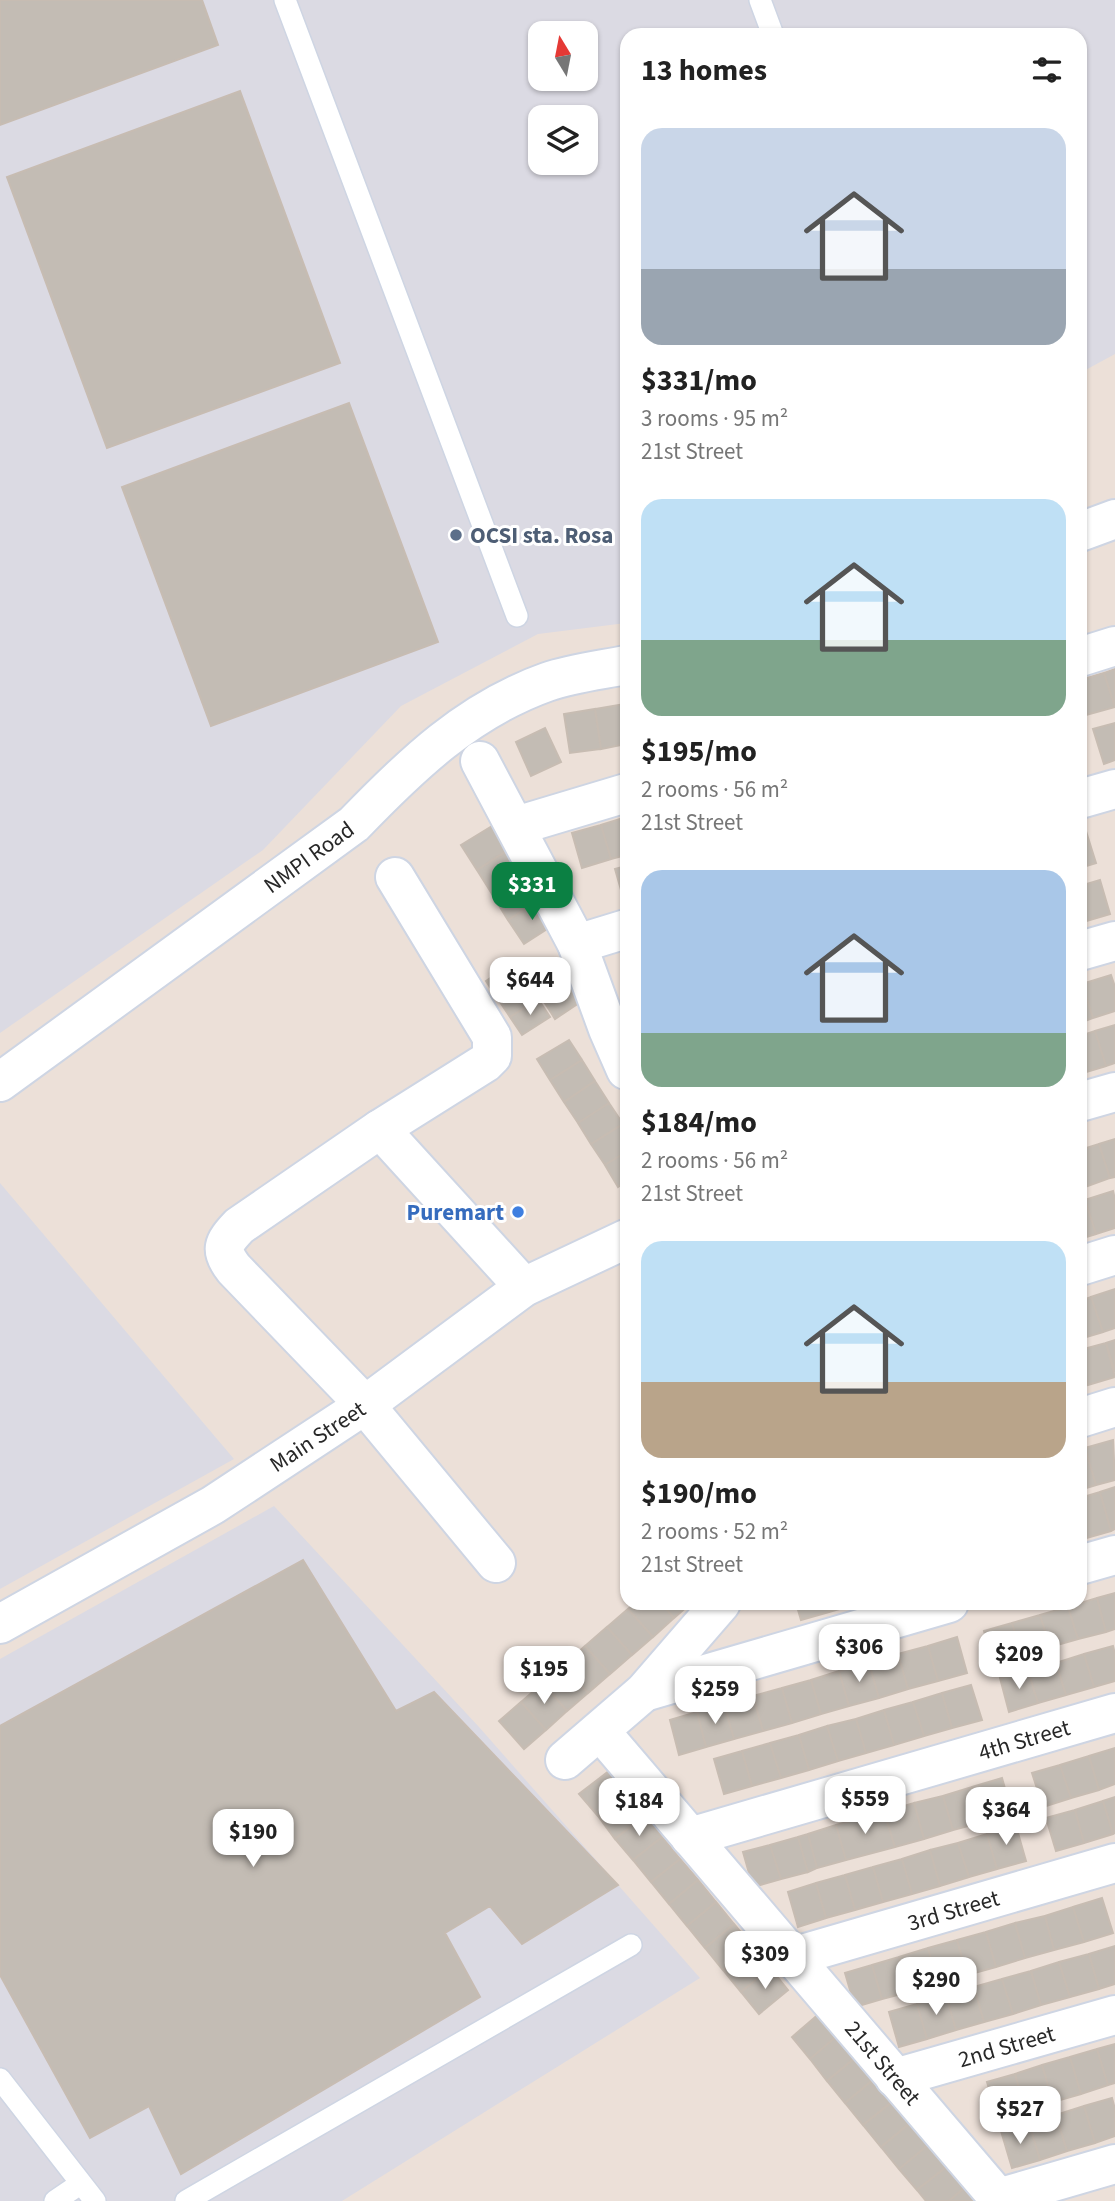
<!DOCTYPE html>
<html lang="en">
<head>
<meta charset="utf-8">
<style>
	:root { --surface:#fff; --page:#f2f2f2; --text:#222; --muted:#767676; --accent:#0b8043 }
	body { margin:0; font-family:"Source Sans 3",sans-serif; background:var(--page); color:var(--text); height:100vh; display:flex; flex-direction:column; font-size:26px; white-space:nowrap }
	* { box-sizing:border-box; margin:0 }
	p { font-size:23px; color:var(--muted) }
	.icon { flex:none; width:38px; height:38px; fill:none; stroke:currentColor; stroke-width:2; stroke-linecap:round; stroke-linejoin:round }
	.map { position:relative; flex:1; overflow:hidden }
	.side { position:absolute; left:620px; top:28px; width:467px; height:1582px; display:flex; flex-direction:column; background:var(--surface); border-radius:21px; box-shadow:0 2px 5px #0004 }
	.side>* { flex:none }
	.needle { width:46px; rotate:350deg }
	.buttons { position:absolute; left:528px; top:21px; display:grid; gap:14px }
	.buttons a { display:grid; place-items:center; width:70px; height:70px; border-radius:14px; background:var(--surface); box-shadow:0 2px 5px #0004; font-size:35px }
	.price { position:absolute; translate:-50% -60px; padding:0 16px; border-radius:14px; background:#fff; color:#222; font-size:23px; line-height:46px; filter:drop-shadow(0 2px 4px #0008) }
	.price::after { content:''; position:absolute; left:50%; top:42px; width:21px; height:16px; margin-left:-10px; background:inherit; clip-path:polygon(0 0,100% 0,50% 100%) }
	.price.selected { background:var(--accent); color:#fff }
	ul { padding:0; list-style:none }
	li { display:grid; align-content:center; gap:14px; height:371px; padding:0 21px }
	li span { display:grid; place-items:center; height:217px; border-radius:21px; color:#555 }
	li>.icon { margin-inline-start:auto }
	span .icon { width:126px; height:126px; fill:#fffc; stroke-width:1 }
	li b { font-size:30px }
	h2 { display:flex; justify-content:space-between; align-items:center; height:84px; padding:0 21px; font-size:30px }
	.map>svg:first-child { display:block }
	.industrial { fill:#dbdae3; fill-rule:evenodd }
	.building { fill:#c3bcb4; stroke:#c7bcb2; stroke-width:2 }
	.lines { fill:none; stroke-linecap:round; stroke-linejoin:round }
	.service-casing { stroke:#ced5e3; stroke-width:24 }
	.minor-casing { stroke:#ced5e3; stroke-width:42 }
	.service { stroke:#fff; stroke-width:21 }
	.minor { stroke:#fff; stroke-width:38 }
	.service-dot { fill:#5c6f8a; stroke:#fff; stroke-width:2.5 }
	.shop-dot { fill:#3f7fe0; stroke:#fff; stroke-width:2.5 }
	.labels { text-anchor:middle; dominant-baseline:central; stroke-width:6; stroke-linejoin:round; paint-order:stroke }
	.service-label { font-size:23px; font-weight:bold; fill:#4e5e75; stroke:#fff; text-anchor:start }
	.street-label { font-size:23px; fill:#282828; stroke:#fff }
	.shop-label { font-size:23px; font-weight:bold; fill:#366cbe; stroke:#fff; text-anchor:end }
</style>
</head>
<body>
<div class="map">
<svg width="1115" height="2201" viewBox="0 0 1115 2201">
	<rect width="100%" height="100%" fill="#ece0d8"/>
	<path class="industrial" d="M 0,0 L 1115,0 L 1115,354 L 1080,373 L 1080,35 L 626,35 L 626,623 L 538,634 L 401,706 L 263,850 L 0,1033 ZM 541,33 L 586,33 L 586,79 L 541,79 ZM 541,117 L 586,117 L 586,163 L 541,163 Z
		M 0,1183 L 234,1459 L 0,1589 Z
		M 274,1506 L 479,1727 L 700,1978 L 342,2201 L 0,2201 L 0,1659 Z"/>
	<path class="building" d="M 0,0 L 202,0 L 218,45 L 0,125 Z
		M 240,91 L 340,363 L 107,448 L 7,177 Z
		M 349,403 L 438,642 L 211,726 L 122,487 Z
		M 1115,669 L 1115,707 L 1104,673 Z
		M 1104,673 L 1115,707 L 1086,715 L 1080,695 L 1080,680 Z
		M 625,704 L 626,744 L 601,749 L 595,709 Z
		M 595,709 L 601,749 L 570,753 L 564,714 Z
		M 1115,723 L 1115,760 L 1104,764 L 1093,729 Z
		M 545,728 L 561,762 L 531,776 L 516,742 Z
		M 626,817 L 626,855 L 611,859 L 601,825 Z
		M 601,825 L 611,859 L 582,868 L 572,833 Z
		M 492,826 L 508,850 L 477,870 L 461,845 Z
		M 1085,828 L 1096,863 L 1080,868 L 1080,830 Z
		M 508,850 L 524,875 L 492,894 L 477,870 Z
		M 626,866 L 626,904 L 625,904 L 615,869 Z
		M 524,875 L 539,900 L 508,920 L 492,894 Z
		M 1100,880 L 1110,914 L 1080,923 L 1080,886 Z
		M 539,900 L 555,924 L 524,944 L 508,920 Z
		M 513,963 L 526,980 L 498,999 L 486,981 Z
		M 561,970 L 582,1001 L 555,1019 L 535,987 Z
		M 1111,975 L 1115,987 L 1115,1011 L 1093,1018 L 1082,984 Z
		M 526,980 L 538,999 L 510,1017 L 498,999 Z
		M 1082,984 L 1093,1018 L 1080,1023 L 1080,985 Z
		M 538,999 L 550,1017 L 522,1035 L 510,1017 Z
		M 1115,1025 L 1115,1063 L 1106,1066 L 1095,1031 Z
		M 1095,1031 L 1106,1066 L 1080,1074 L 1080,1036 Z
		M 569,1040 L 582,1060 L 550,1080 L 537,1059 Z
		M 582,1060 L 595,1081 L 564,1102 L 550,1080 Z
		M 595,1081 L 609,1103 L 578,1123 L 564,1102 Z
		M 609,1103 L 623,1124 L 591,1144 L 578,1123 Z
		M 623,1124 L 626,1129 L 626,1152 L 605,1165 L 591,1144 Z
		M 1115,1139 L 1115,1177 L 1110,1178 L 1099,1144 Z
		M 1099,1144 L 1110,1178 L 1082,1188 L 1080,1150 Z
		M 626,1152 L 626,1181 L 618,1187 L 605,1165 Z
		M 1113,1191 L 1115,1199 L 1115,1228 L 1096,1234 L 1085,1200 Z
		M 1085,1200 L 1096,1234 L 1080,1239 L 1080,1202 Z
		M 1115,1289 L 1115,1328 L 1103,1332 L 1091,1297 Z
		M 1091,1297 L 1103,1332 L 1080,1339 L 1080,1301 Z
		M 1115,1340 L 1115,1372 L 1106,1343 Z
		M 1106,1343 L 1115,1377 L 1088,1385 L 1080,1358 L 1080,1350 Z
		M 1113,1440 L 1115,1480 L 1096,1485 L 1085,1448 Z
		M 1085,1448 L 1096,1485 L 1080,1490 L 1080,1449 Z
		M 1115,1487 L 1115,1529 L 1111,1531 L 1100,1492 Z
		M 1100,1492 L 1111,1531 L 1083,1539 L 1080,1528 L 1080,1498 Z
		M 303,1560 L 396,1711 L 434,1692 L 618,1885 L 522,1944 L 490,1906 L 445,1933 L 480,1997 L 181,2174 L 149,2106 L 90,2138 L 0,1975 L 0,1726 Z
		M 1115,1593 L 1115,1629 L 1106,1632 L 1097,1598 Z
		M 1097,1598 L 1106,1632 L 1078,1639 L 1068,1607 Z
		M 635,1603 L 661,1603 L 674,1618 L 653,1637 L 628,1609 Z
		M 661,1603 L 691,1603 L 674,1618 Z
		M 796,1603 L 826,1603 L 829,1612 L 801,1620 Z
		M 826,1603 L 857,1603 L 857,1604 L 829,1612 Z
		M 1068,1607 L 1078,1639 L 1050,1647 L 1040,1615 Z
		M 628,1609 L 653,1637 L 632,1655 L 607,1627 Z
		M 1040,1615 L 1050,1647 L 1022,1656 L 1012,1623 Z
		M 1012,1623 L 1022,1656 L 993,1664 L 984,1631 Z
		M 607,1627 L 632,1655 L 610,1674 L 585,1646 Z
		M 957,1637 L 967,1673 L 938,1681 L 928,1646 Z
		M 585,1646 L 610,1674 L 588,1693 L 564,1665 Z
		M 928,1646 L 938,1681 L 908,1689 L 898,1654 Z
		M 1113,1646 L 1115,1654 L 1115,1681 L 1094,1687 L 1084,1654 Z
		M 898,1654 L 908,1689 L 879,1698 L 869,1663 Z
		M 1084,1654 L 1094,1687 L 1066,1695 L 1056,1663 Z
		M 869,1663 L 879,1698 L 849,1706 L 839,1671 Z
		M 1056,1663 L 1066,1695 L 1038,1703 L 1028,1671 Z
		M 564,1665 L 588,1693 L 567,1711 L 543,1683 Z
		M 839,1671 L 849,1706 L 821,1714 L 811,1680 Z
		M 1028,1671 L 1038,1703 L 1009,1712 L 1000,1678 Z
		M 811,1680 L 821,1714 L 792,1723 L 782,1688 Z
		M 543,1683 L 567,1711 L 546,1730 L 521,1702 Z
		M 971,1685 L 982,1720 L 952,1728 L 942,1693 Z
		M 782,1688 L 792,1723 L 763,1731 L 753,1696 Z
		M 942,1693 L 952,1728 L 924,1736 L 913,1702 Z
		M 753,1696 L 763,1731 L 734,1739 L 724,1704 Z
		M 521,1702 L 546,1730 L 524,1749 L 499,1721 Z
		M 913,1702 L 924,1736 L 894,1745 L 884,1710 Z
		M 724,1704 L 734,1739 L 706,1747 L 697,1712 Z
		M 884,1710 L 894,1745 L 866,1753 L 856,1719 Z
		M 697,1712 L 706,1747 L 679,1755 L 670,1720 Z
		M 856,1719 L 866,1753 L 838,1761 L 827,1726 Z
		M 827,1726 L 838,1761 L 809,1770 L 799,1735 Z
		M 799,1735 L 809,1770 L 781,1778 L 770,1743 Z
		M 770,1743 L 781,1778 L 752,1786 L 742,1751 Z
		M 1115,1748 L 1115,1784 L 1099,1790 L 1089,1756 Z
		M 742,1751 L 752,1786 L 724,1794 L 714,1759 Z
		M 1089,1756 L 1099,1790 L 1071,1798 L 1060,1765 Z
		M 1060,1765 L 1071,1798 L 1043,1807 L 1032,1773 Z
		M 609,1771 L 626,1793 L 598,1816 L 579,1794 Z
		M 1002,1778 L 1012,1813 L 983,1822 L 972,1787 Z
		M 972,1787 L 983,1822 L 953,1830 L 943,1796 Z
		M 626,1793 L 645,1815 L 615,1839 L 598,1816 Z
		M 943,1796 L 953,1830 L 924,1839 L 914,1803 Z
		M 1115,1797 L 1115,1833 L 1113,1834 L 1103,1801 Z
		M 1103,1801 L 1113,1834 L 1084,1843 L 1075,1810 Z
		M 914,1803 L 924,1839 L 895,1847 L 884,1812 Z
		M 1075,1810 L 1084,1843 L 1056,1851 L 1046,1818 Z
		M 884,1812 L 895,1847 L 846,1860 L 836,1825 Z
		M 645,1815 L 662,1837 L 633,1860 L 615,1839 Z
		M 836,1825 L 846,1860 L 817,1868 L 808,1834 Z
		M 1016,1826 L 1026,1861 L 997,1869 L 987,1834 Z
		M 808,1834 L 817,1868 L 808,1872 L 798,1837 Z
		M 987,1834 L 997,1869 L 969,1877 L 958,1843 Z
		M 662,1837 L 680,1859 L 651,1882 L 633,1860 Z
		M 798,1837 L 808,1872 L 781,1879 L 770,1845 Z
		M 958,1843 L 969,1877 L 940,1886 L 930,1850 Z
		M 770,1845 L 781,1879 L 753,1887 L 743,1852 Z
		M 930,1850 L 940,1886 L 912,1894 L 902,1859 Z
		M 680,1859 L 698,1880 L 669,1904 L 651,1882 Z
		M 902,1859 L 912,1894 L 883,1902 L 873,1867 Z
		M 873,1867 L 883,1902 L 855,1910 L 845,1875 Z
		M 845,1875 L 855,1910 L 826,1918 L 816,1883 Z
		M 698,1880 L 716,1902 L 687,1926 L 669,1904 Z
		M 816,1883 L 826,1918 L 798,1927 L 788,1892 Z
		M 1102,1898 L 1113,1933 L 1084,1942 L 1073,1907 Z
		M 716,1902 L 734,1924 L 705,1948 L 687,1926 Z
		M 1073,1907 L 1084,1942 L 1054,1950 L 1045,1916 Z
		M 1045,1916 L 1054,1950 L 1025,1958 L 1015,1923 Z
		M 1015,1923 L 1025,1958 L 996,1967 L 986,1932 Z
		M 734,1924 L 752,1946 L 723,1970 L 705,1948 Z
		M 986,1932 L 996,1967 L 967,1975 L 957,1940 Z
		M 957,1940 L 967,1975 L 938,1984 L 928,1948 Z
		M 752,1946 L 770,1968 L 741,1992 L 723,1970 Z
		M 1115,1946 L 1115,1984 L 1099,1989 L 1089,1954 Z
		M 928,1948 L 938,1984 L 909,1992 L 899,1957 Z
		M 1089,1954 L 1099,1989 L 1070,1997 L 1059,1962 Z
		M 899,1957 L 909,1992 L 882,1999 L 872,1965 Z
		M 1059,1962 L 1070,1997 L 1041,2005 L 1031,1971 Z
		M 872,1965 L 882,1999 L 855,2007 L 845,1973 Z
		M 770,1968 L 788,1990 L 759,2014 L 741,1992 Z
		M 1031,1971 L 1041,2005 L 1013,2014 L 1002,1979 Z
		M 1002,1979 L 1013,2014 L 984,2022 L 974,1987 Z
		M 974,1987 L 984,2022 L 956,2030 L 946,1995 Z
		M 946,1995 L 956,2030 L 927,2039 L 917,2004 Z
		M 917,2004 L 927,2039 L 899,2047 L 889,2012 Z
		M 820,2013 L 838,2035 L 810,2059 L 792,2037 Z
		M 838,2035 L 856,2057 L 827,2081 L 810,2059 Z
		M 1115,2044 L 1115,2083 L 1108,2085 L 1097,2049 Z
		M 1097,2049 L 1108,2085 L 1081,2094 L 1070,2057 Z
		M 856,2057 L 874,2079 L 845,2103 L 827,2081 Z
		M 1070,2057 L 1081,2094 L 1053,2102 L 1042,2065 Z
		M 1042,2065 L 1053,2102 L 1025,2110 L 1015,2074 Z
		M 1015,2074 L 1025,2110 L 998,2119 L 987,2082 Z
		M 874,2079 L 893,2101 L 863,2125 L 845,2103 Z
		M 1112,2098 L 1115,2109 L 1115,2136 L 1095,2143 L 1084,2106 Z
		M 893,2101 L 910,2123 L 881,2147 L 863,2125 Z
		M 1084,2106 L 1095,2143 L 1067,2151 L 1056,2115 Z
		M 1056,2115 L 1067,2151 L 1040,2160 L 1029,2123 Z
		M 910,2123 L 928,2145 L 899,2169 L 881,2147 Z
		M 1029,2123 L 1040,2160 L 1012,2168 L 1001,2131 Z
		M 928,2145 L 946,2167 L 917,2190 L 899,2169 Z
		M 946,2167 L 964,2188 L 949,2201 L 926,2201 L 917,2190 Z
		M 964,2188 L 974,2201 L 949,2201 Z"/>
	<g class="lines">
		<g class="service-casing">
			<path id="service" d="M 285,0 L 517,616
				M 760,0 L 773,35
				M 0,2079 L 95,2201
				M 55,2201 L 80,2184
				M 186,2201 L 631,1945"/>
		</g>
		<g class="minor-casing">
			<g id="minor">
				<path d="M 1080,532 L 1115,519"/>
				<path d="M 1080,657 L 1115,646"/>
				<path d="M 480,761 L 577,944 L 608,1029 L 626,1070"/>
				<path d="M 1080,799 L 1115,789"/>
				<path d="M 516,826 L 626,793"/>
				<path d="M 395,877 L 492,1037 L 492,1056 L 485,1063 L 380,1129 L 239,1226 C 223,1243 219,1250 234,1269 L 365,1405 L 496,1563"/>
				<path d="M 577,944 L 626,929"/>
				<path d="M 1080,951 L 1115,941"/>
				<path id="s1" d="M 0,1082 L 354,824 C 411,765 468,710 547,682 C 572,673 601,670 626,665"/>
				<path d="M 1080,1102 L 1115,1092"/>
				<path d="M 380,1129 L 524,1287"/>
				<path d="M 1080,1266 L 1115,1255"/>
				<path d="M 1080,1418 L 1115,1407"/>
				<path d="M 1080,1565 L 1115,1555"/>
				<path id="s2" d="M 0,1624 L 213,1505 L 365,1405 L 524,1287 L 626,1239"/>
				<path d="M 644,1692 L 949,1603"/>
				<path id="s3" d="M 600,1731 L 1001,2201"/>
				<path d="M 565,1760 L 644,1692 L 721,1603"/>
				<path id="s4" d="M 690,1837 L 1115,1713"/>
				<path id="s5" d="M 792,1957 L 1115,1863"/>
				<path id="s6" d="M 895,2078 L 1115,2015"/>
				<path d="M 998,2198 L 1115,2164"/>
			</g>
		</g>
		<use href="#service" class="service"/>
		<use href="#minor" class="minor"/>
	</g>
	<circle class="service-dot" cx="456" cy="535" r="7"/>
	<circle class="shop-dot" cx="518" cy="1212" r="7"/>
	<g class="labels">
		<g class="service-label">
			<text x="470" y="535">OCSI sta. Rosa</text>
		</g>
		<g class="street-label">
			<text stroke="none"><textPath href="#s1" startOffset="382">NMPI Road</textPath></text>
			<text stroke="none"><textPath href="#s2" startOffset="369">Main Street</textPath></text>
			<text stroke="none"><textPath href="#s4" startOffset="348">4th Street</textPath></text>
			<text stroke="none"><textPath href="#s5" startOffset="168">3rd Street</textPath></text>
			<text stroke="none"><textPath href="#s6" startOffset="116">2nd Street</textPath></text>
			<text stroke="none"><textPath href="#s3" startOffset="436">21st Street</textPath></text>
		</g>
		<g class="shop-label">
			<text x="504" y="1212">Puremart</text>
		</g>
	</g>
</svg>
<div class="buttons">
<a><svg class="needle" viewBox="-14 -14 28 28"><path d="M0-13l5 13h-10z" fill="#e53935"/><path d="M0 13l5-13h-10z" fill="#767676"/></svg></a>
<a><svg class="icon" aria-label="layers" viewBox="0 0 24 24"><path d="M12 4l9 5-9 5-9-5zM3 14l9 5 9-5"/></svg></a>
</div>
<b class="price selected" style="left:532px;top:922px">$331</b>
<b class="price" style="left:530px;top:1017px">$644</b>
<b class="price" style="left:859px;top:1684px">$306</b>
<b class="price" style="left:1019px;top:1691px">$209</b>
<b class="price" style="left:544px;top:1706px">$195</b>
<b class="price" style="left:715px;top:1726px">$259</b>
<b class="price" style="left:865px;top:1836px">$559</b>
<b class="price" style="left:639px;top:1838px">$184</b>
<b class="price" style="left:1006px;top:1847px">$364</b>
<b class="price" style="left:253px;top:1869px">$190</b>
<b class="price" style="left:765px;top:1991px">$309</b>
<b class="price" style="left:936px;top:2017px">$290</b>
<b class="price" style="left:1020px;top:2146px">$527</b>
<section class="side">
<h2>13 homes<svg class="icon" aria-label="filters" viewBox="0 0 24 24"><path d="M4 7h16M4 17h16"/><circle cx="9" cy="7" r="2"/><circle cx="15" cy="17" r="2"/></svg></h2>
<ul>
<li><span style="background:linear-gradient(#c9d6e8 65%,#9aa5b1 0)"><svg class="icon" aria-label="home" viewBox="0 0 24 24"><path d="M3 11l9-7 9 7M6 9v11h12V9"/></svg></span><div><b>$331/mo</b><p>3 rooms · 95 m²</p><p>21st Street</p></div></li>
<li><span style="background:linear-gradient(#bfe0f5 65%,#7fa58c 0)"><svg class="icon" aria-label="home" viewBox="0 0 24 24"><path d="M3 11l9-7 9 7M6 9v11h12V9"/></svg></span><div><b>$195/mo</b><p>2 rooms · 56 m²</p><p>21st Street</p></div></li>
<li><span style="background:linear-gradient(#a9c7e8 75%,#7fa58c 0)"><svg class="icon" aria-label="home" viewBox="0 0 24 24"><path d="M3 11l9-7 9 7M6 9v11h12V9"/></svg></span><div><b>$184/mo</b><p>2 rooms · 56 m²</p><p>21st Street</p></div></li>
<li><span style="background:linear-gradient(#bfe0f5 65%,#b9a48a 0)"><svg class="icon" aria-label="home" viewBox="0 0 24 24"><path d="M3 11l9-7 9 7M6 9v11h12V9"/></svg></span><div><b>$190/mo</b><p>2 rooms · 52 m²</p><p>21st Street</p></div></li>
</ul>
</section>
</div>
</body>
</html>
